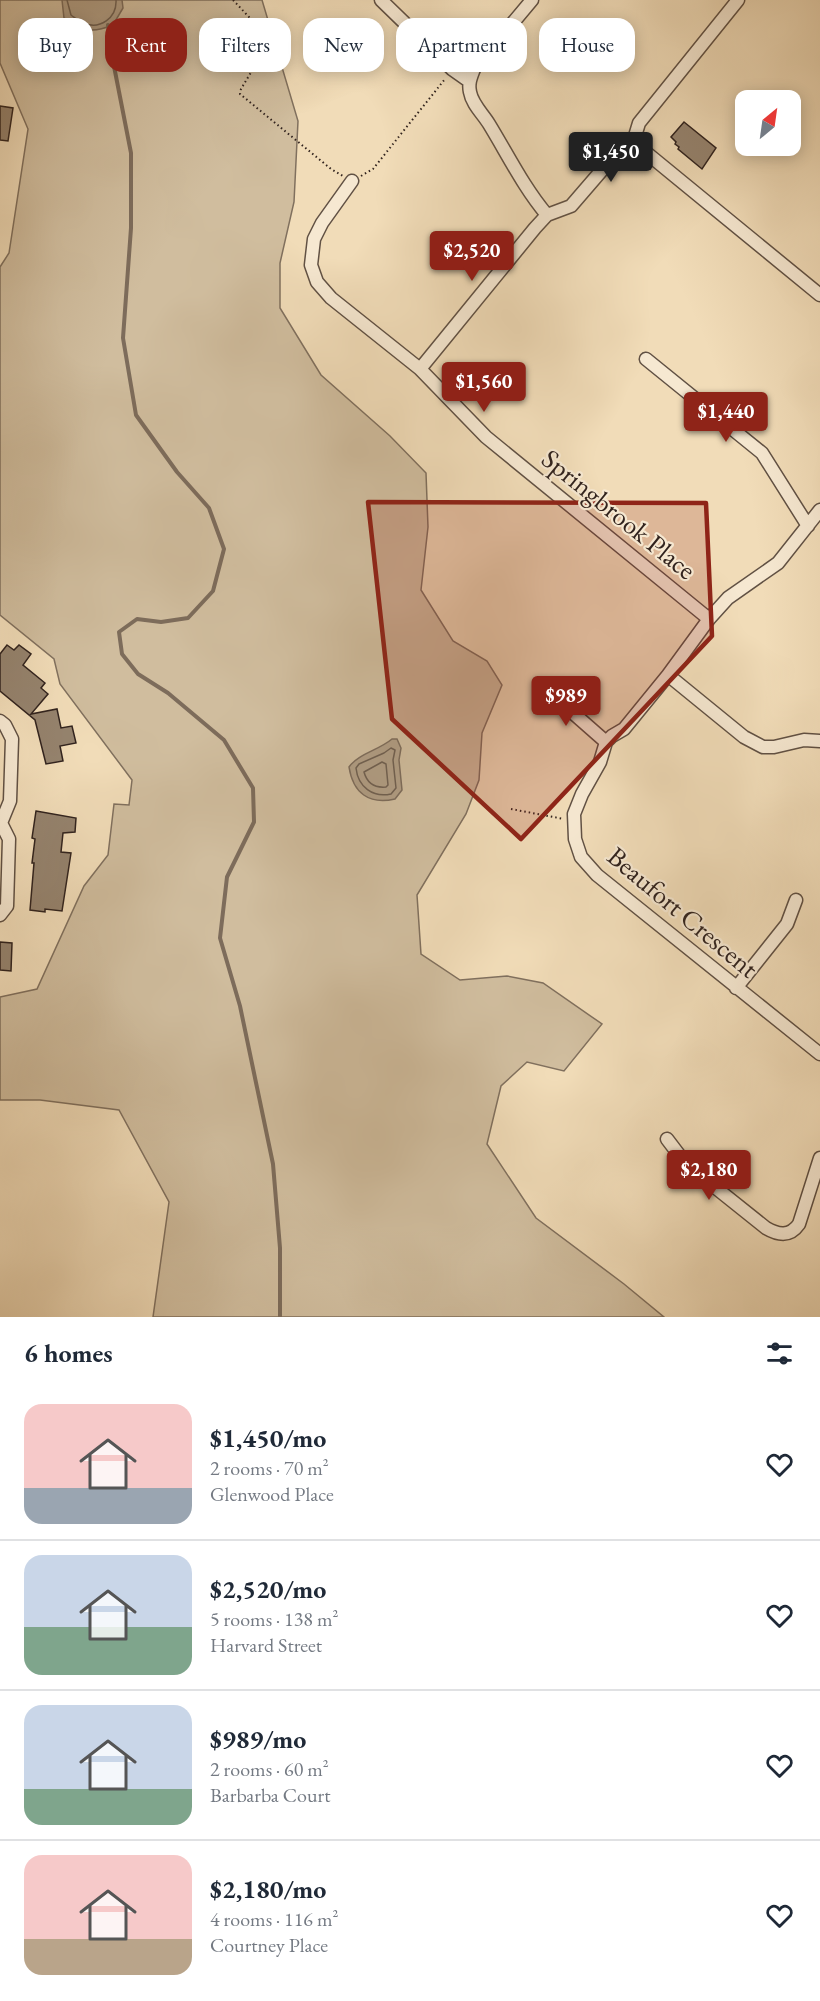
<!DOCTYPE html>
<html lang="en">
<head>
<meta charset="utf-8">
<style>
	:root { --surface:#fff; --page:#f2f2f3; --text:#1f2937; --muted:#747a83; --line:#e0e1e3; --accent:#8f2418 }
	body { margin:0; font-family:"EB Garamond",serif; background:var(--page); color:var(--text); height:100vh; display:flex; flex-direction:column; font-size:22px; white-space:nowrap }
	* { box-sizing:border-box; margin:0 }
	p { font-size:20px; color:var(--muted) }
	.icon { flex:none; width:33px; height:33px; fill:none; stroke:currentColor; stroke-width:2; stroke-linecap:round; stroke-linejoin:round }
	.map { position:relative; height:1317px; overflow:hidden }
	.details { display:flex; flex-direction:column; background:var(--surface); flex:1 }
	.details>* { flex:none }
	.guide { position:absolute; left:18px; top:18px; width:784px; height:54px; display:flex; gap:12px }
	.needle { width:39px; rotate:29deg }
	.buttons { position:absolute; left:735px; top:90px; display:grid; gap:12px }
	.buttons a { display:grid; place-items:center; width:66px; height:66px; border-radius:12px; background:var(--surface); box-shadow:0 3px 15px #0003; font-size:30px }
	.price { position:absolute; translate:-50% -51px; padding:0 14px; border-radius:6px; background:var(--accent); color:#fff; font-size:20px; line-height:39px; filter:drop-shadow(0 2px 3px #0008) }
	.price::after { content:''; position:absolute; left:50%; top:36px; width:18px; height:14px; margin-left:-9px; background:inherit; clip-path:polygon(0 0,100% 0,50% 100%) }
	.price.active { background:#222; color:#fff }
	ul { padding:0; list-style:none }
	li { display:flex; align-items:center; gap:18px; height:150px; padding:0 24px }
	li+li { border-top:2px solid var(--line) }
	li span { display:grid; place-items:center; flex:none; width:168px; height:120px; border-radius:18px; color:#555 }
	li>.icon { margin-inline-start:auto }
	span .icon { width:72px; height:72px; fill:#fffc; stroke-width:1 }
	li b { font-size:26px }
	h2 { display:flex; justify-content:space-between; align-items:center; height:72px; padding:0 24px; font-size:26px }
	.pill { padding:0 21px; border-radius:18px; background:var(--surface); box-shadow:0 3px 15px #0003; font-size:21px; line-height:54px }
	.pill.active { background:var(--accent); color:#fff }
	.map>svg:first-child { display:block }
	.green { fill:#d0bd9e; stroke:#80705e; stroke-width:1.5 }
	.water { fill:#b09d84; stroke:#7d6c5b; stroke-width:1.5 }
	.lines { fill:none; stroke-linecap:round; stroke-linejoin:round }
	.shore { stroke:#706051; stroke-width:1.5 }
	.stream { stroke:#7d6c5b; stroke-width:4 }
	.building { fill:#95836e; stroke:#31231e; stroke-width:1.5 }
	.street-casing { stroke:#615144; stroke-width:15 }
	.path { stroke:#31231e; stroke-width:2; stroke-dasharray:1.5 3; stroke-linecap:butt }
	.street { stroke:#f6e8d1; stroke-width:12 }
	.marked { fill:#8f2418; fill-opacity:0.2; stroke:#8f2418; stroke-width:4.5; stroke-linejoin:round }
	.labels { text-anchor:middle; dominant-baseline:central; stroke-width:4.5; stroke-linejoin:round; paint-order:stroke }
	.street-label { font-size:27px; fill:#31231e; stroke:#f6e8d1 }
</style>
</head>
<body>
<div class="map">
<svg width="820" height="1317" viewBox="0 0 820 1317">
	<rect width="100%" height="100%" fill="#f1dcb8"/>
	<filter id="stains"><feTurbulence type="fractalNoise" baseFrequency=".00333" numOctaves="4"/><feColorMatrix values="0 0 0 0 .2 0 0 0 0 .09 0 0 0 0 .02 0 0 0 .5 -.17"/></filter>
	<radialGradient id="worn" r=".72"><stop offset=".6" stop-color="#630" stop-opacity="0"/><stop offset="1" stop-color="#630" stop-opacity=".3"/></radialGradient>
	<path class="green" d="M 0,0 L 262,0 L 298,121 L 294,202 L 280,263 L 280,308 L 321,375 L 390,436 L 426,473 L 428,527 L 421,590 L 453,641 L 487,661 L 502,685 L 482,733 L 479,780 L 466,814 L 417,895 L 421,954 L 460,980 L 507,976 L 543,983 L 602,1024 L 564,1071 L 527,1062 L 501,1086 L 487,1144 L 536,1218 L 624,1284 L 664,1317 L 153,1317 L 169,1202 L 119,1110 L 40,1100 L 0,1100 L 0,997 L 37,989 L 84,886 L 108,855 L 114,804 L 129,805 L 132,780 L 60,684 L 54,659 L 0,615 L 0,267 L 9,253 L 28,129 L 0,63 Z"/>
	<path class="water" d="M 62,0 L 122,0 L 123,8 L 113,25 C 91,34 84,31 64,18 Z
		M 392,739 L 397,739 L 401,748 L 399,760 L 402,790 L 395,799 C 369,805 353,793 349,767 C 358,754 379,750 392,739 Z"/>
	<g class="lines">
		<path class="shore" d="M 67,0 L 71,15 C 74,17 79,22 83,23 C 100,30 117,18 116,0
			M 391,748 L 395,750 L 393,760 L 396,788 L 391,794 C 373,798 358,787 356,768 L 359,764 L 384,753 Z
			M 382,762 L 386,764 L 388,785 L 386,787 C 375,788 367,783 364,772 Z"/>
		<path class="stream" d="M 108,25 L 112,56 L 131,153 L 131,228 L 123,338 L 136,415 L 177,472 L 209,508 L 224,549 L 213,591 L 188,618 L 161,622 L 137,619 L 119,632 L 122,654 L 138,674 L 168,693 L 224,740 L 253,788 L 254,822 L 227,877 L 220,938 L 240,1006 L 273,1164 L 280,1248 L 280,1317"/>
	</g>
	<path class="building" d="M 0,106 L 13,108 L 8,141 L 0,140 Z
		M 684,122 L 716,148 L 702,169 L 678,149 L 679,147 L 675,144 L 676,142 L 671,137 Z
		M 7,645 L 14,650 L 19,645 L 31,654 L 23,665 L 45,683 L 41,688 L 48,694 L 31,714 L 57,709 L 61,728 L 72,726 L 76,743 L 60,746 L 63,761 L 46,764 L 35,720 L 0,691 L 0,654 Z
		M 36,811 L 76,818 L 75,832 L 63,833 L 61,852 L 71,853 L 62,911 L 45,909 L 45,912 L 30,910 L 34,863 L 32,863 L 35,839 L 32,838 Z
		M 0,942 L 12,943 L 11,971 L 0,970 Z"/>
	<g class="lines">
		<g class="street-casing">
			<path id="street" d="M 381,0 L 452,69 L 469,81
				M 532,0 L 474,69 C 471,77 468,83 470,92 C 472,104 483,114 489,124 C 508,155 524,188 547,215 L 571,206 L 621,148 L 632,146 L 643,150 L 820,295
				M 632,146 L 639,123 L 738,0
				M 352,181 L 322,223 L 314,239 L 311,265 L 317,282 L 331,298 L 420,369 L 486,437 L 709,619
				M 646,359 L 762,453 L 808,526
				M 420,369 L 535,228 L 547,215
				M 820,510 L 778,563 L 728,598 L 709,619 L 668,675 L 624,729 L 612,736 L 606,742 L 600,762 L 582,794 L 574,814 L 575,839 L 581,857 L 597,875 L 820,1054
				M 668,675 L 744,737 L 763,747 L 774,747 L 804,740 L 820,741
				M 554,688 L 564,705 L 606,742
				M 0,721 L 5,725 L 12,739 L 10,801 L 1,823
				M 0,915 L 7,906 L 9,839 L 1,823
				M 736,988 L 787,924 L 796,900
				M 667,1139 L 686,1164 L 766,1228 C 778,1235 790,1237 799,1224 L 820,1158"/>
		</g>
		<path class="path" d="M 233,0 L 265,34 L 265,49 L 241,89 L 240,94 L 331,169 L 343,176
			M 361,176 L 373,169 L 445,79
			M 511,809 L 564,819"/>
		<use href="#street" class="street"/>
	</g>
	<path class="marked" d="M 368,502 L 706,503 L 712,636 L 521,839 L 392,719 Z"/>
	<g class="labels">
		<g class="street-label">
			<text transform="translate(619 514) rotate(39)">Springbrook Place</text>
			<text transform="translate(683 912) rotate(40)">Beaufort Crescent</text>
		</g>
	</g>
	<rect width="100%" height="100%" filter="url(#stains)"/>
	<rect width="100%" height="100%" fill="url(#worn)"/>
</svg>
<div class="buttons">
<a><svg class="needle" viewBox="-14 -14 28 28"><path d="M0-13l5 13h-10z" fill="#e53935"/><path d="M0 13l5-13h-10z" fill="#747a83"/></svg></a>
</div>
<b class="price active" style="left:611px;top:183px">$1,450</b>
<b class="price" style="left:472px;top:282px">$2,520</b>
<b class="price" style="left:484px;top:413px">$1,560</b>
<b class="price" style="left:726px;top:443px">$1,440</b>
<b class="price" style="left:566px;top:727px">$989</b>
<b class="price" style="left:709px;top:1201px">$2,180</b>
<div class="guide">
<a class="pill">Buy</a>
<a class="pill active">Rent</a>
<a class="pill">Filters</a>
<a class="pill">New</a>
<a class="pill">Apartment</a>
<a class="pill">House</a>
</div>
</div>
<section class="details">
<h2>6 homes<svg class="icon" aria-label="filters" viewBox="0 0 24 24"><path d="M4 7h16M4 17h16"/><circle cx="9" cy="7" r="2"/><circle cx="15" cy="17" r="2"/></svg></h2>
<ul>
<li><span style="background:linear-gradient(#f6c9c9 70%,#9aa5b1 0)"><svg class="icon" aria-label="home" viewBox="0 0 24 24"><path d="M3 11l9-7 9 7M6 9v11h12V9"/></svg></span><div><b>$1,450/mo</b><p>2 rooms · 70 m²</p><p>Glenwood Place</p></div><svg class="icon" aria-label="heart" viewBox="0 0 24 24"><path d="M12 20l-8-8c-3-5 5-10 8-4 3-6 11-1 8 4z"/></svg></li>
<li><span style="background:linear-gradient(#c9d6e8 60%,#7fa58c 0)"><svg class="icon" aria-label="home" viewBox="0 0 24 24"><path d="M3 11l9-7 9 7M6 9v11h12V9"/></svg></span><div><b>$2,520/mo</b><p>5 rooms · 138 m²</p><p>Harvard Street</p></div><svg class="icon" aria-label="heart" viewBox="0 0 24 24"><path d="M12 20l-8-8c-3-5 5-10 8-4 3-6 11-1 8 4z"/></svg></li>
<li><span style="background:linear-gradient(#c9d6e8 70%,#7fa58c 0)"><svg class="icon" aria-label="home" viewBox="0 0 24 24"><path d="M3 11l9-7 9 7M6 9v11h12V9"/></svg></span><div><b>$989/mo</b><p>2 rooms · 60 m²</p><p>Barbarba Court</p></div><svg class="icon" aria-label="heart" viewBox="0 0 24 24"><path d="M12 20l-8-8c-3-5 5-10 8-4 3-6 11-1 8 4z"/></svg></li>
<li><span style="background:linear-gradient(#f6c9c9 70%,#b9a48a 0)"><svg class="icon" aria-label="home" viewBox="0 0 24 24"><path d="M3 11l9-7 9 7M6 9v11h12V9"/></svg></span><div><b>$2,180/mo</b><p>4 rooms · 116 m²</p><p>Courtney Place</p></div><svg class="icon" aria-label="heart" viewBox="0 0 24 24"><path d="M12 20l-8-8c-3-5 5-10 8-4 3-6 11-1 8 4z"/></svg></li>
</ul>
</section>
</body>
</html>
